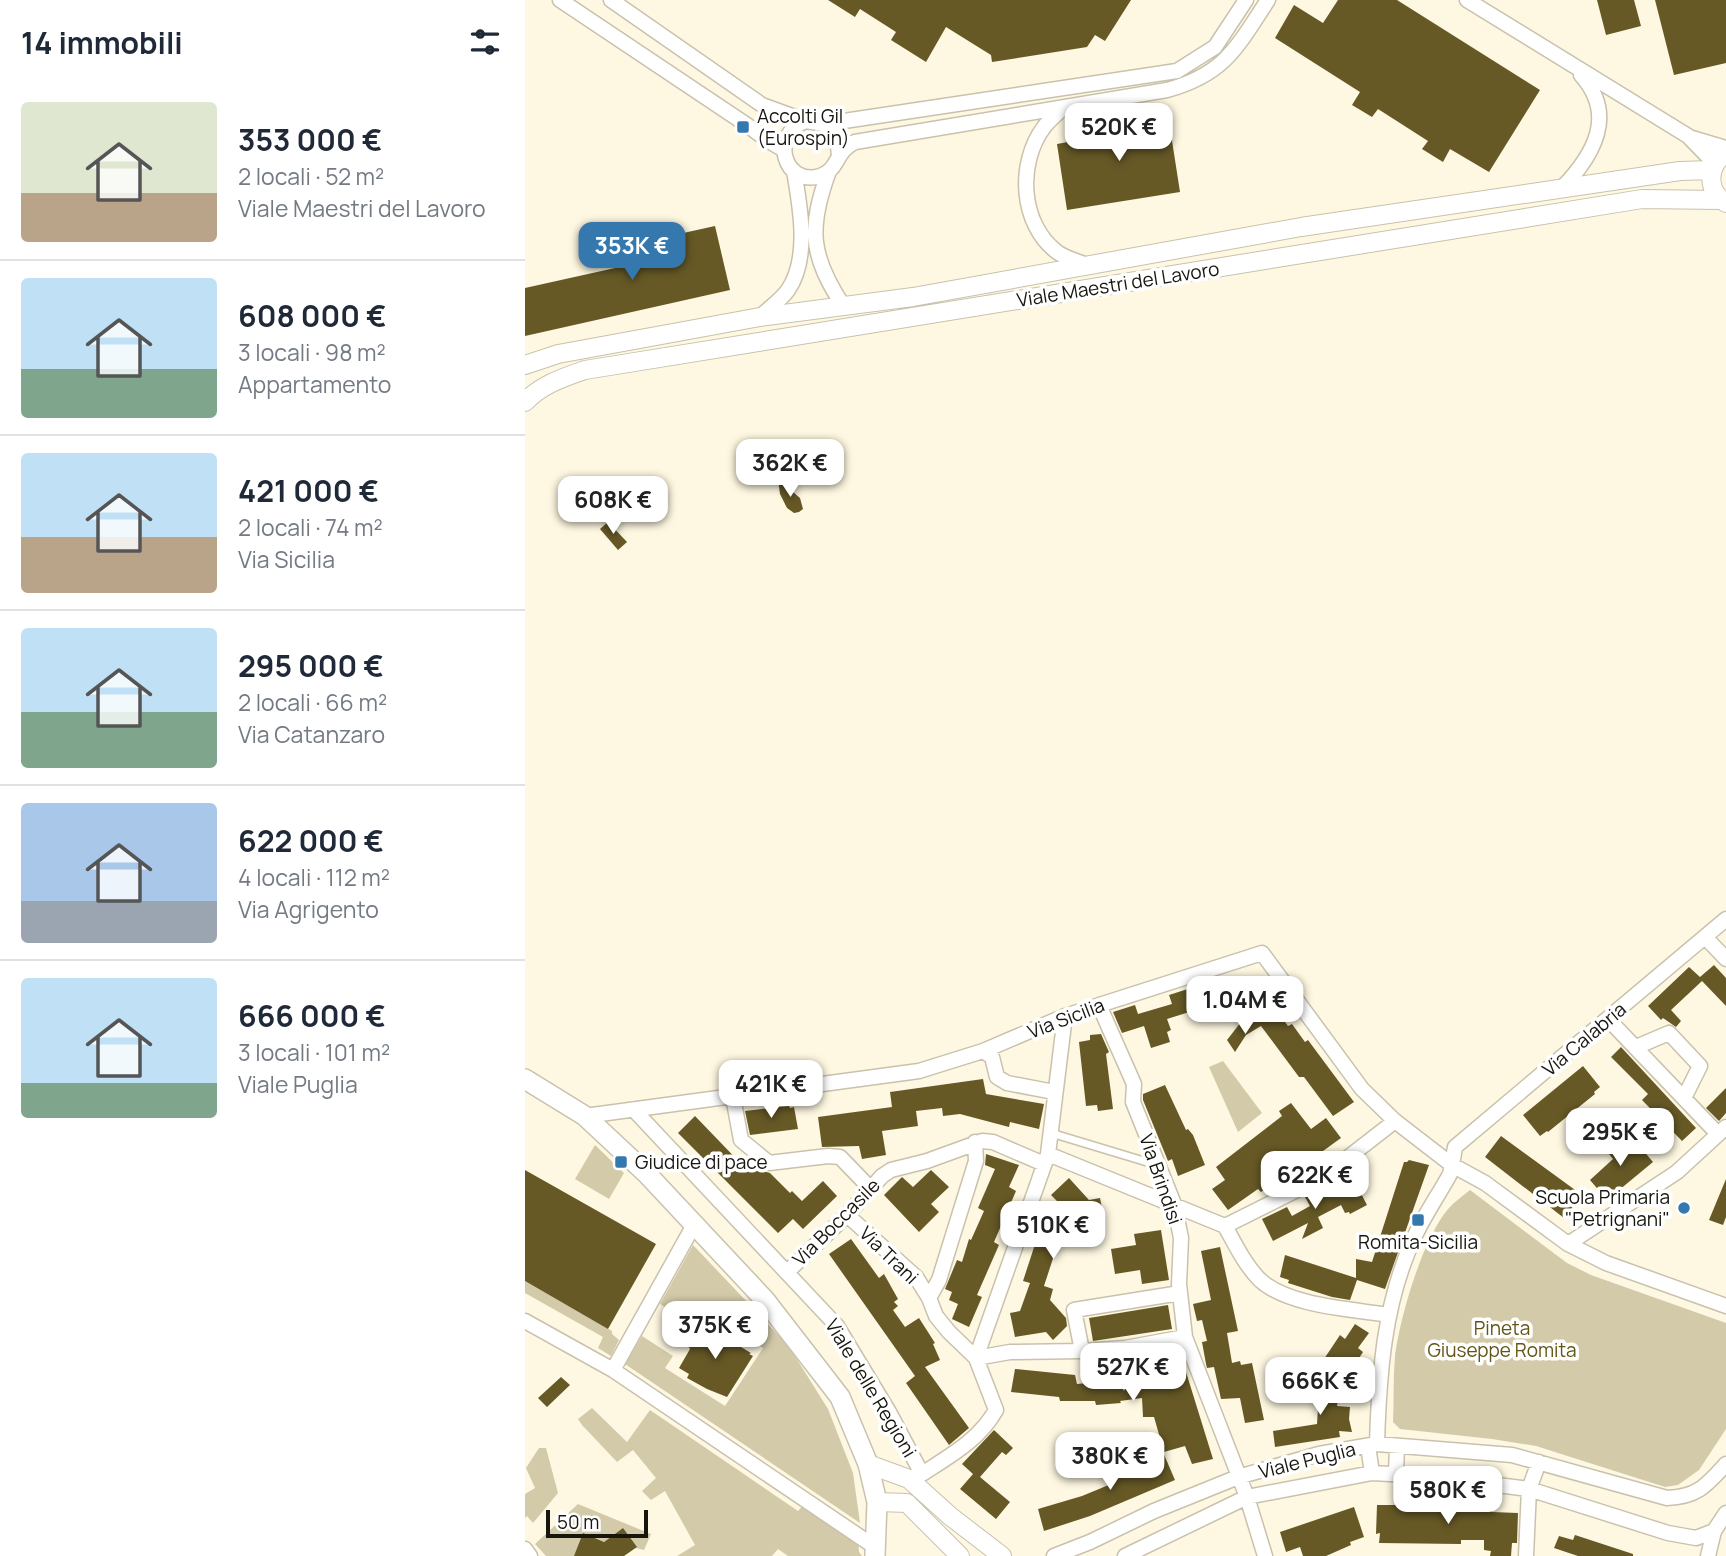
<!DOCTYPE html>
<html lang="it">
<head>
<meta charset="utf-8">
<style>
	:root { --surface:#fff; --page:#f6f6f7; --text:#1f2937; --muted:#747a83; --line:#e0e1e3; --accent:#3578ae }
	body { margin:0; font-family:Manrope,sans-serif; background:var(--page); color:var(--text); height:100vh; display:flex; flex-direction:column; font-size:26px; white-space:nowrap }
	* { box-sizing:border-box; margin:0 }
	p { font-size:23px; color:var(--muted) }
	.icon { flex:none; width:38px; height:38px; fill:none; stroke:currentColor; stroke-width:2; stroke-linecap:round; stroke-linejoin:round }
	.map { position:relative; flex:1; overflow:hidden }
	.drawer { display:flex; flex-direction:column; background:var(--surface); width:525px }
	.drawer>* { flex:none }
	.scale { position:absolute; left:21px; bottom:18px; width:102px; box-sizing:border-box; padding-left:7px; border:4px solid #17160e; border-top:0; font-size:19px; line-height:24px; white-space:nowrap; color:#17160e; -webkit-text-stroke:5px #fff; paint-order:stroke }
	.price { position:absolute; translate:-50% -60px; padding:0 16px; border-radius:14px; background:#fff; color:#222; font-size:23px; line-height:46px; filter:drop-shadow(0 2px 4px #0008) }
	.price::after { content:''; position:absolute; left:50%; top:42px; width:21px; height:16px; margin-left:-10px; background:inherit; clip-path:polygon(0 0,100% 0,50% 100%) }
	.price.active { background:var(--accent); color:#fff }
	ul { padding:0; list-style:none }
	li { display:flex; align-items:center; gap:21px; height:175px; padding:0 21px }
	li+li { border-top:2px solid var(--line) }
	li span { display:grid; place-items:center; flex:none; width:196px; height:140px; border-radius:7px; color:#555 }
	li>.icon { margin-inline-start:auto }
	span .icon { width:84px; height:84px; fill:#fffc; stroke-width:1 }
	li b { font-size:30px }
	h2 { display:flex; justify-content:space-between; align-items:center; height:84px; padding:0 21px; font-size:30px }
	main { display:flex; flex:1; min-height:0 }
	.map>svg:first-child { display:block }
	.green { fill:#d3caaa }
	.building { fill:#665926 }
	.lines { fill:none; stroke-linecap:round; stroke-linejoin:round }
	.service-casing { stroke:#c8c2ad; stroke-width:10 }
	.minor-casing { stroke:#c8c2ad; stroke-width:17 }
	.tertiary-casing { stroke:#c8c2ad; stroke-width:20 }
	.secondary-casing { stroke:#c8c2ad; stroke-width:22 }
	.service { stroke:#fff; stroke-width:7 }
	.minor { stroke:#fff; stroke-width:14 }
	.tertiary { stroke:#fff; stroke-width:18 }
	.secondary { stroke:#fff; stroke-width:19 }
	.poi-dot { fill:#3578ae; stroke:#fff; stroke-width:2.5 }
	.labels { text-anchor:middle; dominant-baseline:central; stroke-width:7; stroke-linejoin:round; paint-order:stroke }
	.poi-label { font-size:19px; fill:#17160e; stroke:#fff; text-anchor:start }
	.street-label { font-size:19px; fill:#17160e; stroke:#fff }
	.park-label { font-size:19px; fill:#635516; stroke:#fff }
</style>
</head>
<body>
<main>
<section class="drawer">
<h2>14 immobili<svg class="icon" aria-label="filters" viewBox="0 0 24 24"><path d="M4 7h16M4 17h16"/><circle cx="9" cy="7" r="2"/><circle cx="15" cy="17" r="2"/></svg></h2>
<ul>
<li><span style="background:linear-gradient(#dfe7d0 65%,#b9a48a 0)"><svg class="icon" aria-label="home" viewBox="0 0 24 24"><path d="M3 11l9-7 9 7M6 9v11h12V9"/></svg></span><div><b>353 000 €</b><p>2 locali · 52 m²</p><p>Viale Maestri del Lavoro</p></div></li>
<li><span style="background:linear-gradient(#bfe0f5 65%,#7fa58c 0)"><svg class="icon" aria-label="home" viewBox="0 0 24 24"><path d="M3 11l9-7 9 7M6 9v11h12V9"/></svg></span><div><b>608 000 €</b><p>3 locali · 98 m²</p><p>Appartamento</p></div></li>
<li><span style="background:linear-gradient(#bfe0f5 60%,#b9a48a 0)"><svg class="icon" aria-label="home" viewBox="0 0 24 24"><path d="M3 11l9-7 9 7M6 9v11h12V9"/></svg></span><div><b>421 000 €</b><p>2 locali · 74 m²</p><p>Via Sicilia</p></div></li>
<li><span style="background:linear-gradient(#bfe0f5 60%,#7fa58c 0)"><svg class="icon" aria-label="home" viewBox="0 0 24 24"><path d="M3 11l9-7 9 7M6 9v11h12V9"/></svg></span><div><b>295 000 €</b><p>2 locali · 66 m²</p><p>Via Catanzaro</p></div></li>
<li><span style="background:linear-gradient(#a9c7e8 70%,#9aa5b1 0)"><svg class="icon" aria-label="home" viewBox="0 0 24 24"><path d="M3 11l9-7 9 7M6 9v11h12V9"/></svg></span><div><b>622 000 €</b><p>4 locali · 112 m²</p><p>Via Agrigento</p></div></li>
<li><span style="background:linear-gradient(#bfe0f5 75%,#7fa58c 0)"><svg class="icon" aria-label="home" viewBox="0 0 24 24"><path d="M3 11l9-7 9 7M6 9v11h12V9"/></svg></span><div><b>666 000 €</b><p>3 locali · 101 m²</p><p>Viale Puglia</p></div></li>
</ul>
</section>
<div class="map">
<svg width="1201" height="1556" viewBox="0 0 1201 1556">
	<rect width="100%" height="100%" fill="#fef8e2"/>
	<path class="green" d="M 698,1061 L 737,1113 L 713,1132 L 684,1067 Z
		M 70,1145 L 99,1173 L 84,1199 L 50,1179 Z
		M 945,1190 L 1042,1263 L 1066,1275 L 1201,1323 L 1201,1429 L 1174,1470 L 1153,1485 L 1140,1487 L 1011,1446 L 967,1439 L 875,1429 L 868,1422 C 869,1400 868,1378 870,1356 C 875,1317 898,1237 924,1208 C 930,1201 938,1196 945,1190 Z
		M 168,1245 L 263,1345 L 303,1409 L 328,1473 L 335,1523 L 100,1364 L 117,1336 L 148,1356 L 140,1368 L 200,1406 L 238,1348 L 179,1306 L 161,1321 L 135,1304 Z
		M 0,1281 L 87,1331 L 87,1334 L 94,1340 L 86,1356 L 73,1348 L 78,1337 L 0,1293 Z
		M 67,1408 L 102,1442 L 125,1410 L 273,1511 L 282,1501 L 333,1536 L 334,1552 L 337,1556 L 263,1556 L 253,1549 L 247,1556 L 152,1556 L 170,1545 L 140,1491 L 126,1500 L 117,1491 L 131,1478 L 108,1450 L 92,1462 L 57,1425 L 53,1419 Z
		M 14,1448 L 21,1448 L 33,1493 L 8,1523 L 2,1516 L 0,1518 L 0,1494 L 10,1488 L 1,1468 Z
		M 53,1504 L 126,1534 L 119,1550 L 111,1548 L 97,1529 L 79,1542 L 58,1534 L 50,1556 L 21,1556 L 10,1544 Z"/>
	<path class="building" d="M 303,0 L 606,0 L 580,41 L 570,35 L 562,47 L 467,62 L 466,55 L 421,27 L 401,62 L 366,40 L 371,32 L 335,9 L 330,17 Z
		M 813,0 L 872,0 L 1015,90 L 964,172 L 925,149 L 918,162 L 897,149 L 903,141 L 853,109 L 847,117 L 827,105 L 835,92 L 750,38 L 769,5 L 798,23 Z
		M 1072,0 L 1109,0 L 1116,26 L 1081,35 Z
		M 1130,0 L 1201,0 L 1201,63 L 1149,75 Z
		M 643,115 L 655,192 L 542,210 L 532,144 L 548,141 L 546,130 Z
		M 190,226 L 205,290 L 0,336 L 0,288 L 90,268 L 86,249 Z
		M 253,479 L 275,498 L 278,509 L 274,512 L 269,513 L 262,508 L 255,494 Z
		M 83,522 L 102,542 L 93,550 L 75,529 Z
		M 1189,965 L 1201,978 L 1201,1006 L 1177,981 L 1146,1010 L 1156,1021 L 1151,1027 L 1138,1018 L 1136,1020 L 1123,1006 L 1164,967 L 1175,977 Z
		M 734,987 L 763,1026 L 767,1024 L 780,1042 L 783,1040 L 829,1102 L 808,1116 L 779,1077 L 774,1077 L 736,1026 L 721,1035 L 710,1052 L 702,1040 L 730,1004 L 683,1019 L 683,1016 L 680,1017 L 677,1008 L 642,1019 L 646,1030 L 642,1032 L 645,1042 L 626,1048 L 619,1026 L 597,1033 L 588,1012 L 610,1005 L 613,1014 L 647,1004 L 644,995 L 666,988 L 669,997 L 695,989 L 702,1010 Z
		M 576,1034 L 584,1052 L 581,1054 L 588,1109 L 573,1111 L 572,1105 L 561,1106 L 554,1042 L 565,1040 L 565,1035 Z
		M 1096,1047 L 1171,1128 L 1157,1141 L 1117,1100 L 1123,1094 L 1086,1057 Z
		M 1058,1066 L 1075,1087 L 1069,1092 L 1070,1094 L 1023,1132 L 1022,1131 L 1015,1136 L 998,1115 Z
		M 458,1079 L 461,1094 L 519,1104 L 514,1129 L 485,1122 L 484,1127 L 435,1114 L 418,1116 L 417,1108 L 391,1111 L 393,1126 L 357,1131 L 361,1155 L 337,1159 L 334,1146 L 297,1147 L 293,1117 L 367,1107 L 365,1092 Z
		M 640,1085 L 661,1130 L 663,1129 L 668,1135 L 680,1165 L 653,1176 L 647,1159 L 643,1161 L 618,1100 L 618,1094 Z
		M 1201,1088 L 1201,1113 L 1194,1121 L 1181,1108 Z
		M 766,1103 L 786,1129 L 801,1118 L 816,1138 L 751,1185 L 749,1183 L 736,1192 L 733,1189 L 703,1210 L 687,1189 L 700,1180 L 691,1167 L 757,1116 L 754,1111 Z
		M 264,1106 L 265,1108 L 269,1107 L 273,1129 L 225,1135 L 220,1111 Z
		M 170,1116 L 223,1171 L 230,1164 L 238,1171 L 245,1173 L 265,1193 L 267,1191 L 277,1201 L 298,1181 L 312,1196 L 278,1229 L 268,1219 L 253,1233 L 153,1133 Z
		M 976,1136 L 1057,1195 L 1039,1218 L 960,1157 Z
		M 1087,1139 L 1098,1152 L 1111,1142 L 1128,1162 L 1082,1200 L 1065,1180 L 1088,1159 L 1078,1146 Z
		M 461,1154 L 494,1165 L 484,1187 L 491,1191 L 469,1242 L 474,1245 L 452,1295 L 457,1297 L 444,1327 L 427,1319 L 433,1304 L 424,1300 L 427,1292 L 420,1289 L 432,1260 L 437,1262 L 444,1239 L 446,1240 L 459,1211 L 453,1208 L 470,1169 L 460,1165 Z
		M 884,1160 L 904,1165 L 860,1289 L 832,1280 L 825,1300 L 807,1297 L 763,1283 L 764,1280 L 755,1277 L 760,1255 L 831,1278 L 831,1259 L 847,1262 L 879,1162 L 882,1162 Z
		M 0,1170 L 131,1244 L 83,1329 L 0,1281 Z
		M 406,1170 L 424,1187 L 406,1204 L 414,1212 L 394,1232 L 359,1195 L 377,1177 L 388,1187 Z
		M 544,1178 L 564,1200 L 575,1198 L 580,1223 L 548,1231 L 545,1239 L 535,1237 L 519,1286 L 528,1289 L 525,1300 L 541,1318 L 542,1326 L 528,1340 L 521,1332 L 490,1337 L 485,1313 L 495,1311 L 505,1283 L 498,1281 L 515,1229 L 523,1232 L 532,1201 L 526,1195 Z
		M 1201,1179 L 1201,1217 L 1198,1225 L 1184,1220 Z
		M 830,1182 L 842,1205 L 825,1214 L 824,1212 L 820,1213 L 816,1205 L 793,1217 L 798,1228 L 777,1239 L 783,1223 L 748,1241 L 737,1219 L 762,1207 L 767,1216 L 785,1206 L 780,1197 L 805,1184 L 810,1193 Z
		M 636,1230 L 644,1280 L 617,1284 L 615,1270 L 590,1274 L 586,1249 L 611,1245 L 609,1234 Z
		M 326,1239 L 354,1278 L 359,1274 L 373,1299 L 369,1302 L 373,1306 L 368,1310 L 380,1327 L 394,1318 L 410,1343 L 408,1344 L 415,1360 L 400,1367 L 444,1428 L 424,1445 L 381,1383 L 390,1376 L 304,1254 Z
		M 695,1247 L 713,1331 L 702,1333 L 707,1363 L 715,1361 L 716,1365 L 727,1363 L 739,1420 L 720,1423 L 715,1398 L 696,1399 L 689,1367 L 682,1368 L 681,1364 L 677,1342 L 682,1341 L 677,1320 L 672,1321 L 668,1304 L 686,1300 L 676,1251 Z
		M 643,1305 L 647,1329 L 568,1341 L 564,1318 Z
		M 180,1324 L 213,1341 L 211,1344 L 226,1353 L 224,1354 L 228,1356 L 202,1397 L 182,1389 L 162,1378 L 164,1374 L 154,1368 L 165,1349 L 162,1344 L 171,1340 Z
		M 830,1324 L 844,1333 L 833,1348 L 838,1352 L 823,1375 L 799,1359 L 815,1335 L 820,1339 Z
		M 490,1369 L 550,1375 L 552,1384 L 592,1380 L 599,1391 L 607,1376 L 624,1374 L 624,1379 L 661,1372 L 688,1459 L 667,1464 L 660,1446 L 639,1452 L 629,1417 L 618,1417 L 617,1398 L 595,1401 L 596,1403 L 571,1405 L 570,1401 L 535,1401 L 534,1397 L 486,1392 Z
		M 795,1375 L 817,1375 L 812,1406 L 825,1407 L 824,1419 L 827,1432 L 814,1431 L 815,1437 L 750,1447 L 748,1431 L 792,1424 Z
		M 36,1377 L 45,1385 L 22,1407 L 13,1398 Z
		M 469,1430 L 488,1448 L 481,1455 L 477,1452 L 455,1477 L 485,1502 L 471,1519 L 435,1489 L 448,1474 L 437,1464 Z
		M 637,1450 L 650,1480 L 565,1516 L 519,1531 L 513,1509 L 557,1496 L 591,1482 L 585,1461 L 601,1456 L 608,1474 L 630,1464 L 627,1454 Z
		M 852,1505 L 967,1505 L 967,1512 L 993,1513 L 992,1543 L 987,1543 L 986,1556 L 965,1556 L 966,1551 L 959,1550 L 959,1540 L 936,1540 L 936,1544 L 854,1543 L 855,1533 L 851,1534 Z
		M 829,1507 L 839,1537 L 825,1542 L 826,1545 L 801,1556 L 778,1556 L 775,1547 L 761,1552 L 755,1532 Z
		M 98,1528 L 112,1547 L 99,1556 L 49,1556 L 58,1533 L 79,1542 Z
		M 1050,1535 L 1108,1554 L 1108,1556 L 1053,1556 L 1029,1548 L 1034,1536 L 1048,1540 Z"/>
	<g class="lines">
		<g class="service-casing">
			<path id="service" d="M 526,1133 L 632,1165"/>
		</g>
		<g class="minor-casing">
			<path id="minor" d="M 35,0 L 222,125 L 242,140 L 259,150
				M 86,0 L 237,105 L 281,121 L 299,124 L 652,71 L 690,47 L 721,0
				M 942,0 L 1163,136 L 1190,164
				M 538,108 C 532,114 524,120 519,127 C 492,163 495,224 532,252 C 540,258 552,261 562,265
				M 281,121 C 243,135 260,187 295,176 C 314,170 310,151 330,142 L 642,90 C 700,74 712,47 743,0
				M 299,124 L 312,137 L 314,156
				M 1167,138 L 1201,148
				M 304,171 C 283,228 285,256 319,307
				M 1037,188 C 1069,155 1092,115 1056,75
				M 235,317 C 244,308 256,300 263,290 C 285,258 275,206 269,171
				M 1180,937 L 1201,959
				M 574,1005 L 609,1084 L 608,1102 L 649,1204 L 656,1238 L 654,1284 L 660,1337 L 722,1497 L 740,1556
				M 540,1016 L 523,1154 L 451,1358 L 485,1352 L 557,1351 L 600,1348 L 660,1337
				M 1083,1019 L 1193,1134
				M 1111,1047 L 1144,1033 L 1175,1066 L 1159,1098
				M 458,1051 L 467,1057 L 472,1077 L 482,1083 L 529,1092
				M 208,1097 L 216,1140 L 244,1163 L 303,1156 L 315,1157 L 345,1188
				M 109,1110 L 312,1326 L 364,1412 L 397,1474 L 384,1479
				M 60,1116 L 394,1071 L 458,1051 L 540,1016 L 737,953 L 837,1089 L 870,1121 L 927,1165 L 930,1147 L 1201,919
				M 523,1154 L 700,1226 C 710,1244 720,1265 735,1280 C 763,1306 826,1309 864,1315
				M 322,1215 L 391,1277 L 404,1298 L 411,1316 L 424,1332 L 451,1358 L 471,1410 C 454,1440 426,1455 397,1474
				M 700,1226 L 798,1177 L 870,1121
				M 1043,1244 L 1152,1172 L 1201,1127
				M 262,1272 L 322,1215 L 357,1176 L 366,1170 L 402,1161 L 457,1141 L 468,1142 L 519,1164
				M 404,1298 L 414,1280 L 451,1161 L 450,1142
				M 0,1321 L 88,1370 L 350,1547
				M 557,1351 L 549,1310 L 655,1293
				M 88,1370 L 170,1223
				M 852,1444 C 854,1374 859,1304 888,1240 C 898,1217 913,1196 925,1174 L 927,1165 L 960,1183 L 1043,1244 L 1081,1263 L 1201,1306
				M 843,1446 L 847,1473
				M 871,1473 L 872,1446
				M 0,1549 L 5,1556
				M 529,1556 L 565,1542 L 629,1511 L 713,1477 L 794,1454 L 852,1444 L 987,1455 L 1142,1498 C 1172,1497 1181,1486 1201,1464
				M 600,1556 L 722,1497 L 847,1473 L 901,1476 L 1004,1489 L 1143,1533 L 1171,1538 L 1189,1531 L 1201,1513
				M 1001,1556 L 1004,1489 L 1014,1462
				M 1183,1556 L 1189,1531"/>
		</g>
		<g class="tertiary-casing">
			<path id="tertiary" d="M 1201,153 C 1182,166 1181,191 1201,203
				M 0,365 L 33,354 L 235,317 L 388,297 L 776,227 L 1155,171 L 1187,170
				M 0,402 C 16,385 37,378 60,370 L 1117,199 L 1196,200
				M 343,1464 L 384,1479 L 425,1516 L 477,1556
				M 352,1502 L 382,1503 L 435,1556"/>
		</g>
		<g class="secondary-casing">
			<path id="secondary" d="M 0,1079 L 60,1116 L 122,1174 L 240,1300 L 315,1397 L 343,1464 L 352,1502 L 350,1556"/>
		</g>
		<use href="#service" class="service"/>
		<use href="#minor" class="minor"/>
		<use href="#tertiary" class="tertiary"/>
		<use href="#secondary" class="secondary"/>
	</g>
	<g class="poi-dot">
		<rect x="211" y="120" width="14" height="14" rx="3.5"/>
		<rect x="89" y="1155" width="14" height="14" rx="3.5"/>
		<circle cx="1159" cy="1208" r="7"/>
		<rect x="886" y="1213" width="14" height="14" rx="3.5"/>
	</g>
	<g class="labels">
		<g class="poi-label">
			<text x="232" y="116">Accolti Gil<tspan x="232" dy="22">(Eurospin)</tspan></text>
			<text x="110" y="1162">Giudice di pace</text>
			<text x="1145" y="1197" text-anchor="end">Scuola Primaria<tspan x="1145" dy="22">"Petrignani"</tspan></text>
			<text x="893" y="1242" text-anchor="middle">Romita-Sicilia</text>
		</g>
		<g class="street-label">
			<text transform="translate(593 284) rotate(-9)">Viale Maestri del Lavoro</text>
			<text transform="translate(541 1018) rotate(-21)">Via Sicilia</text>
			<text transform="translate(1059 1039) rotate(-40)">Via Calabria</text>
			<text transform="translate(636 1179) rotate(71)">Via Brindisi</text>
			<text transform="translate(311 1222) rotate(-45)">Via Boccasile</text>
			<text transform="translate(364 1255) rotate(44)">Via Trani</text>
			<text transform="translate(346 1388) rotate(59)">Viale delle Regioni</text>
			<text transform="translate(782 1460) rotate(-14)">Viale Puglia</text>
		</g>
		<g class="park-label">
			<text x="977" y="1328">Pineta<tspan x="977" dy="22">Giuseppe Romita</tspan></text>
		</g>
	</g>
</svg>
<div class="scale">50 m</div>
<b class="price" style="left:594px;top:163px">520K €</b>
<b class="price active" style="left:107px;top:282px">353K €</b>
<b class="price" style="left:265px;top:499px">362K €</b>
<b class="price" style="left:88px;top:536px">608K €</b>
<b class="price" style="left:720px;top:1036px">1.04M €</b>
<b class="price" style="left:246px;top:1120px">421K €</b>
<b class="price" style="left:1095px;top:1168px">295K €</b>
<b class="price" style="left:790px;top:1211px">622K €</b>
<b class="price" style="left:528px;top:1261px">510K €</b>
<b class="price" style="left:190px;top:1361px">375K €</b>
<b class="price" style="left:608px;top:1403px">527K €</b>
<b class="price" style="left:795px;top:1417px">666K €</b>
<b class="price" style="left:585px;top:1492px">380K €</b>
<b class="price" style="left:923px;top:1526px">580K €</b>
</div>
</main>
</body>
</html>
